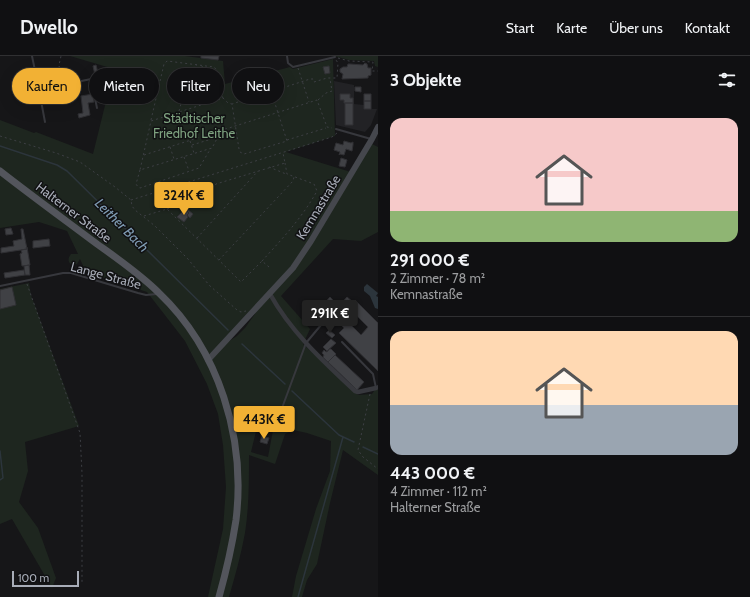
<!DOCTYPE html>
<html lang="de">
<head>
<meta charset="utf-8">
<style>
	:root { --surface:#101012; --page:#1e1e20; --text:#f1f3f6; --muted:#9c9d9f; --line:#303032; --accent:#f2b134 }
	body { margin:0; font-family:Cabin,sans-serif; background:var(--page); color:var(--text); height:100vh; display:flex; flex-direction:column; font-size:15px; white-space:nowrap }
	* { box-sizing:border-box; margin:0 }
	p { font-size:13px; color:var(--muted) }
	.icon { flex:none; width:22px; height:22px; fill:none; stroke:currentColor; stroke-width:2; stroke-linecap:round; stroke-linejoin:round }
	.map { position:relative; flex:1; overflow:hidden }
	.details { display:flex; flex-direction:column; background:var(--surface); width:372px }
	.details>* { flex:none }
	.hud { position:absolute; left:12px; top:12px; width:306px; height:36px; display:flex; gap:8px }
	.scale { position:absolute; left:12px; bottom:10px; width:67px; box-sizing:border-box; padding-left:4px; border:2px solid #a8adb8; border-top:0; font-size:11px; line-height:14px; white-space:nowrap; color:#a8adb8; -webkit-text-stroke:3px #111113; paint-order:stroke }
	.price { position:absolute; translate:-50% -34px; padding:0 9px; border-radius:4px; background:var(--accent); color:#111; font-size:13px; line-height:26px; filter:drop-shadow(0 1px 2px #0008) }
	.price::after { content:''; position:absolute; left:50%; top:24px; width:12px; height:9px; margin-left:-6px; background:inherit; clip-path:polygon(0 0,100% 0,50% 100%) }
	.price.selected { background:#222; color:#fff }
	ul { padding:0; list-style:none }
	li { display:grid; align-content:center; gap:8px; height:212px; padding:0 12px }
	li+li { border-top:1px solid var(--line) }
	li span { display:grid; place-items:center; height:124px; border-radius:12px; color:#555 }
	li>.icon { margin-inline-start:auto }
	span .icon { width:72px; height:72px; fill:#fffc; stroke-width:1 }
	li b { font-size:17px }
	h2 { display:flex; justify-content:space-between; align-items:center; height:48px; padding:0 12px; font-size:17px }
	.pill { padding:0 14px; border-radius:18px; background:var(--surface); box-shadow:0 4px 16px #0002,0 0 0 1px var(--line); font-size:14px; line-height:36px }
	.pill.selected { background:var(--accent); color:#111 }
	header { display:flex; align-items:center; gap:24px; box-sizing:border-box; height:56px; padding:0 20px; background:var(--surface); border-bottom:1px solid var(--line) }
	header strong { font-size:19px }
	nav { display:flex; gap:22px; margin-inline-start:auto; font-size:14px }
	main { display:flex; flex:1; min-height:0 }
	.map>svg:first-child { display:block }
	.built { fill:#222225 }
	.green { fill:#1e261f; fill-rule:evenodd }
	.water { fill:#2c353c }
	.lines { fill:none; stroke-linecap:round; stroke-linejoin:round }
	.stream { stroke:#2c353c; stroke-width:1.5 }
	.building { fill:#404145; stroke:#303034 }
	.path { stroke:#3d3f44; stroke-width:1; stroke-dasharray:2 3; stroke-linecap:butt }
	.lane { stroke:#37383d; stroke-width:2 }
	.street { stroke:#37383d; stroke-width:4.5 }
	.secondary { stroke:#45474d; stroke-width:6 }
	.primary { stroke:#53555c; stroke-width:7 }
	.labels { text-anchor:middle; dominant-baseline:central; stroke-width:3; stroke-linejoin:round; paint-order:stroke }
	.park-label { font-size:13px; fill:#7fa381; stroke:#111113 }
	.street-label { font-size:13px; fill:#a8adb8; stroke:#111113 }
	.water-label { font-size:14px; font-style:italic; fill:#7f9bb3; stroke:#111113 }
</style>
</head>
<body>
<header>
<strong>Dwello</strong>
<nav><a>Start</a><a>Karte</a><a>Über uns</a><a>Kontakt</a></nav>
</header>
<main>
<div class="map">
<svg width="378" height="541" viewBox="0 0 378 541">
	<rect width="100%" height="100%" fill="#161618"/>
	<path class="built" d="M 334,25 L 354,29 L 354,48 L 364,49 L 364,53 L 377,53 L 371,69 L 365,76 L 336,69 Z"/>
	<path class="green" d="M 70,0 L 185,0 L 223,5 L 225,28 L 290,11 L 293,13 L 333,3 L 335,80 L 286,96 L 354,117 L 372,88 L 378,91 L 378,176 L 361,185 L 333,183 L 281,240 L 310,273 L 303,288 L 358,339 L 372,338 L 376,332 L 378,331 L 378,419 L 343,394 L 330,447 L 317,508 L 307,524 L 302,541 L 292,541 L 296,520 L 316,453 L 330,415 L 331,385 L 307,377 L 293,374 L 285,378 L 275,408 L 249,399 C 249,425 249,452 245,477 C 241,499 235,520 229,541 L 208,541 L 223,473 L 226,431 L 223,389 L 218,358 L 207,328 L 185,285 L 147,236 L 86,216 L 80,203 L 77,208 C 69,210 66,204 71,198 L 78,198 L 67,175 L 39,166 L 0,172 L 0,116 L 160,239 L 209,303 L 163,239 L 0,115 L 0,64 L 34,77 L 36,76 L 93,98 L 114,13 ZM 267,241 L 245,272 L 237,280 L 220,291 ZM 258,367 L 274,369 L 268,401 L 251,396 Z
		M 334,0 L 378,0 L 378,11 L 375,10 L 374,5 L 349,4 Z
		M 29,227 L 31,239 L 79,370 L 25,386 L 28,415 L 19,446 L 38,472 L 56,522 L 52,532 L 12,463 L 0,468 L 0,233 Z"/>
	<path class="water" d="M 367,228 L 378,237 L 376,240 L 378,241 L 378,253 L 375,252 L 370,240 L 364,235 L 364,231 Z"/>
	<g class="lines">
		<path class="stream" d="M 0,90 L 57,109 L 67,115 L 228,274
			M 242,288 L 285,328
			M 292,335 L 339,379 L 354,386
			M 363,391 L 378,398
			M 0,395 L 3,422 L 0,424
			M 298,541 L 343,381"/>
	</g>
	<path class="building" d="M 201,0 L 219,0 L 218,4 L 201,2 Z
		M 365,7 L 367,8 L 368,12 L 371,12 L 371,19 L 368,20 L 368,22 L 342,23 L 343,18 L 340,16 L 340,13 L 343,11 L 347,11 L 348,8 L 350,8 L 363,9 Z
		M 96,9 L 100,25 L 94,27 L 93,20 L 95,19 L 93,10 Z
		M 329,10 L 330,17 L 325,18 L 323,11 Z
		M 355,31 L 361,31 L 361,36 L 355,35 Z
		M 93,38 L 94,46 L 88,47 L 90,59 L 79,62 L 78,58 L 83,57 L 81,40 Z
		M 340,38 L 350,38 L 350,42 L 353,42 L 353,47 L 344,47 L 344,44 L 340,44 Z
		M 364,38 L 371,38 L 371,45 L 364,45 Z
		M 364,45 L 371,45 L 371,53 L 364,53 Z
		M 345,47 L 353,47 L 353,69 L 345,69 Z
		M 344,85 L 351,87 L 353,86 L 353,89 L 352,95 L 346,93 L 344,99 L 340,98 L 339,99 L 340,96 L 334,94 L 336,87 L 343,89 Z
		M 341,102 L 347,104 L 345,111 L 339,110 Z
		M 186,152 L 193,158 L 190,162 L 187,159 L 189,157 L 185,153 Z
		M 185,153 L 189,157 L 187,159 L 188,161 L 184,166 L 177,161 Z
		M 11,172 L 13,178 L 6,179 L 5,173 Z
		M 21,173 L 23,173 L 27,193 L 1,197 L 1,192 L 14,190 L 13,185 L 22,183 Z
		M 49,183 L 50,190 L 33,192 L 33,185 Z
		M 26,191 L 27,191 L 30,209 L 22,210 L 20,198 L 22,197 L 21,194 L 27,193 Z
		M 29,209 L 30,219 L 25,219 L 24,210 Z
		M 24,214 L 25,219 L 5,222 L 4,217 Z
		M 12,231 L 16,249 L 0,253 L 0,234 Z
		M 330,241 L 336,247 L 335,249 L 339,253 L 331,259 L 324,254 L 325,253 L 322,252 L 322,250 Z
		M 347,241 L 353,246 L 339,260 L 335,256 L 339,253 L 338,251 Z
		M 355,244 L 378,267 L 378,315 L 339,277 L 344,272 L 342,270 L 347,265 L 361,279 L 368,271 L 348,251 Z
		M 329,274 L 335,279 L 332,282 L 326,277 Z
		M 331,283 L 336,287 L 327,295 L 323,291 Z
		M 329,293 L 331,293 L 336,298 L 328,306 L 323,301 L 324,299 L 322,297 L 324,294 L 326,296 L 328,295 Z
		M 335,299 L 364,326 L 357,334 L 328,306 Z
		M 262,380 L 269,382 L 267,388 L 260,386 Z"/>
	<g class="lines">
		<path class="path" d="M 338,2 L 349,5 L 373,6 L 372,15 L 378,15
			M 202,10 L 212,45
			M 298,12 L 309,46
			M 60,17 L 59,9 L 61,0
			M 251,23 L 256,40
			M 241,27 L 246,43
			M 271,35 L 287,85 L 244,98 L 240,96 L 239,93 L 232,48 Z
			M 273,35 L 310,23 L 313,23 L 314,26 L 327,22 L 337,22 L 338,7 L 336,4
			M 318,44 L 326,37 L 332,35 L 330,23
			M 179,55 L 190,16 L 196,8 L 207,47
			M 151,64 L 164,8 L 167,5 L 214,11 C 220,16 218,32 223,42
			M 221,75 L 212,92 L 140,114 L 151,65 L 223,42 L 228,47 L 232,48
			M 0,80 L 56,97 L 80,106 L 115,131 L 131,144 L 132,150 L 135,154 L 155,170 L 188,203 L 209,229 L 237,254 L 241,256 L 246,255
			M 287,84 L 326,72
			M 190,85 L 194,97
			M 192,89 L 218,81
			M 170,91 L 174,103
			M 144,99 L 317,44 L 327,71 L 332,72
			M 184,101 L 189,115
			M 269,111 L 286,118
			M 140,114 L 136,128 L 138,131 L 140,132 L 199,112 L 211,92
			M 131,144 L 332,81 L 337,77
			M 167,153 L 200,142 L 216,128 L 285,107 L 283,97
			M 144,160 L 167,153 L 241,226 L 262,205 L 269,211
			M 197,182 L 258,115
			M 219,204 L 293,125 L 294,121
			M 262,205 C 282,183 302,162 317,135 L 314,128 L 287,118 L 285,107
			M 27,228 L 80,377 L 82,417 L 82,526
			M 370,338 L 358,394 L 363,401 L 378,413"/>
		<path class="lane" d="M 32,0 L 39,34 L 91,23 L 97,52
			M 287,0 L 288,7 L 293,11 L 335,1
			M 39,34 L 45,66
			M 336,73 L 371,83
			M 0,230 L 63,217 L 71,217 L 138,237 L 146,239 L 157,238
			M 342,286 L 373,318 L 376,332 L 378,330
			M 275,371 L 306,287 L 321,269"/>
		<path class="street" d="M 270,238 C 291,276 323,305 355,335 L 358,336 L 376,332"/>
		<path class="secondary" d="M 208,304 L 293,212 L 311,185 L 372,83 L 378,71"/>
		<path class="primary" d="M 0,115 C 32,140 65,164 97,188 C 118,203 140,218 159,237 C 219,294 246,382 236,464 C 232,490 226,516 219,541"/>
	</g>
	<g class="labels">
		<g class="park-label">
			<text x="194" y="62">Städtischer<tspan x="194" dy="15">Friedhof Leithe</tspan></text>
		</g>
		<g class="street-label">
			<text transform="translate(318 151) rotate(-59)">Kemnastraße</text>
			<text transform="translate(74 156) rotate(37)">Halterner Straße</text>
			<text transform="translate(106 219) rotate(15)">Lange Straße</text>
		</g>
		<g class="water-label">
			<text transform="translate(122 169) rotate(45)">Leither Bach</text>
		</g>
	</g>
</svg>
<div class="scale">100 m</div>
<b class="price" style="left:184px;top:160px">324K €</b>
<b class="price selected" style="left:330px;top:278px">291K €</b>
<b class="price" style="left:264px;top:384px">443K €</b>
<div class="hud">
<a class="pill selected">Kaufen</a>
<a class="pill">Mieten</a>
<a class="pill">Filter</a>
<a class="pill">Neu</a>
</div>
</div>
<section class="details">
<h2>3 Objekte<svg class="icon" aria-label="filters" viewBox="0 0 24 24"><path d="M4 7h16M4 17h16"/><circle cx="9" cy="7" r="2"/><circle cx="15" cy="17" r="2"/></svg></h2>
<ul>
<li><span style="background:linear-gradient(#f6c9c9 75%,#8fb573 0)"><svg class="icon" aria-label="home" viewBox="0 0 24 24"><path d="M3 11l9-7 9 7M6 9v11h12V9"/></svg></span><div><b>291 000 €</b><p>2 Zimmer · 78 m²</p><p>Kemnastraße</p></div></li>
<li><span style="background:linear-gradient(#ffd9b3 60%,#9aa5b1 0)"><svg class="icon" aria-label="home" viewBox="0 0 24 24"><path d="M3 11l9-7 9 7M6 9v11h12V9"/></svg></span><div><b>443 000 €</b><p>4 Zimmer · 112 m²</p><p>Halterner Straße</p></div></li>
</ul>
</section>
</main>
</body>
</html>
